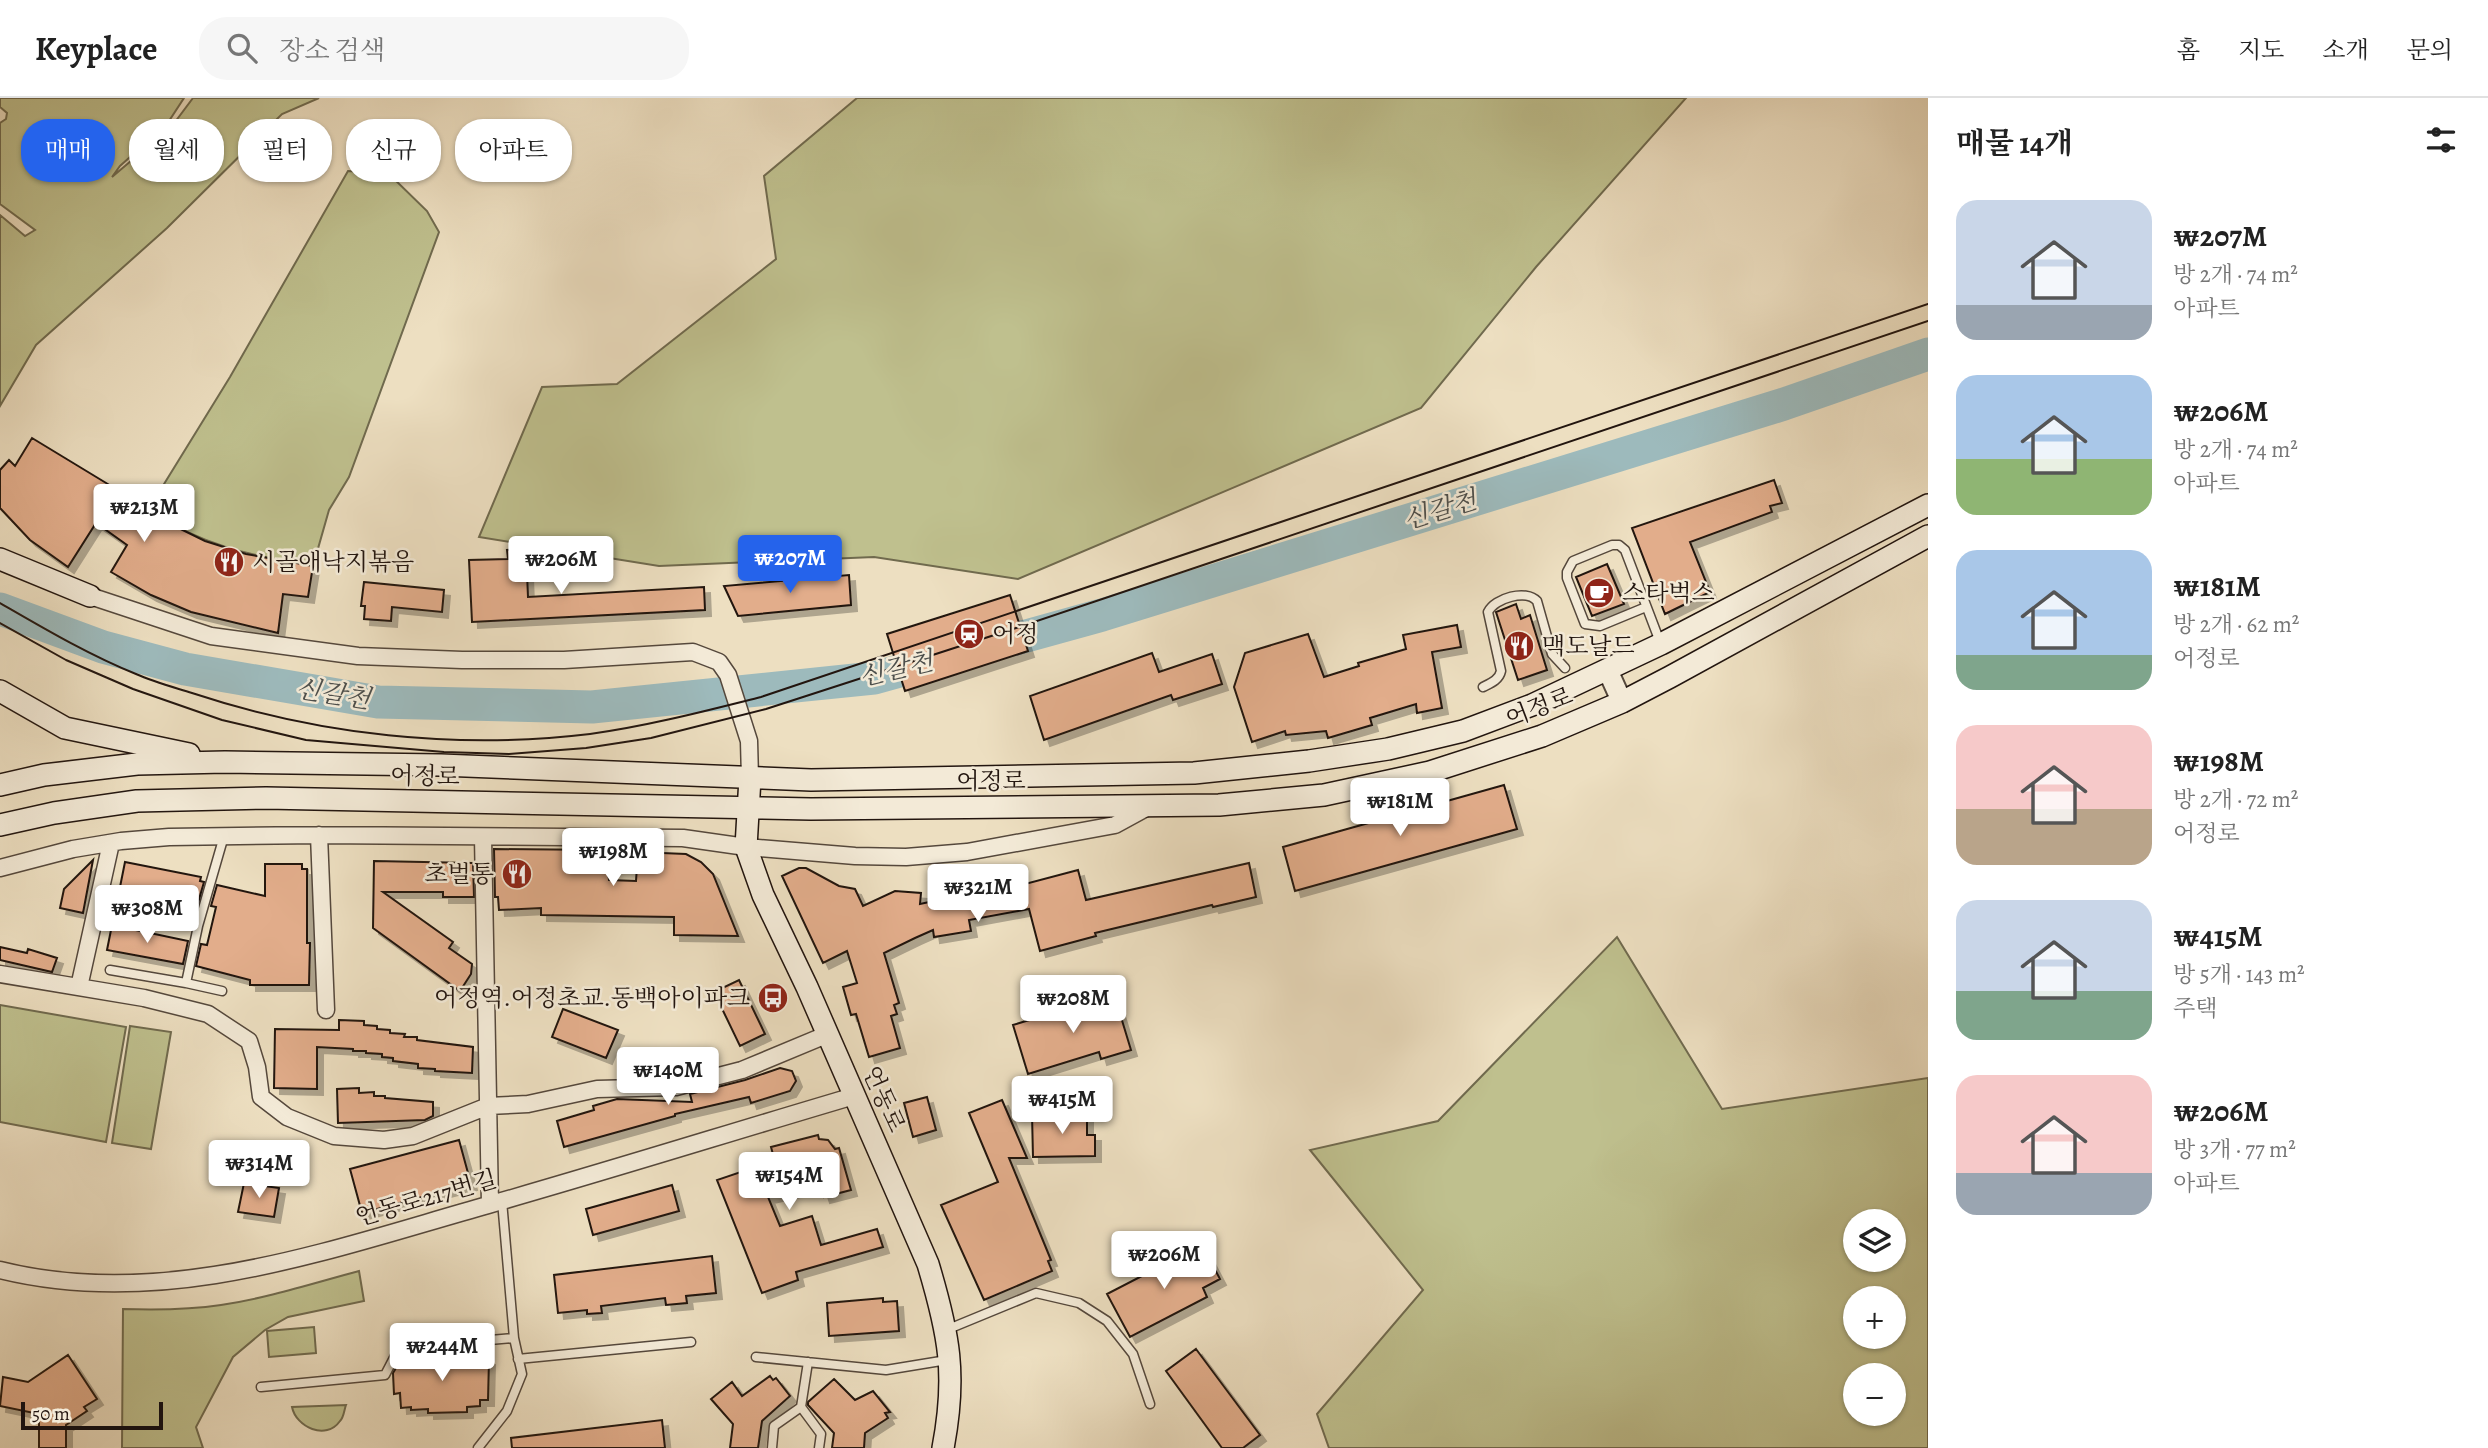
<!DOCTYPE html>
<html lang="ko">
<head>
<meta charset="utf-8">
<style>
	:root { --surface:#fff; --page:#f6f6f6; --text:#222; --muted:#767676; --line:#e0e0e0; --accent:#2563eb }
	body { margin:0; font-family:Alegreya,"Noto Serif KR",serif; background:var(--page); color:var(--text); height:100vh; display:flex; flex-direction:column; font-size:26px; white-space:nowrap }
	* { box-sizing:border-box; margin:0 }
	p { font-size:23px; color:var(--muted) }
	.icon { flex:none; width:38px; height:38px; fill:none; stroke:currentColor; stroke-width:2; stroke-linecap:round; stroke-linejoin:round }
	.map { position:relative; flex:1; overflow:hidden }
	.details { display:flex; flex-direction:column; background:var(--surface); width:560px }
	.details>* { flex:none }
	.top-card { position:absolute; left:21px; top:21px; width:665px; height:63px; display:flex; gap:14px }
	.fabs { position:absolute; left:1843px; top:1111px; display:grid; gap:14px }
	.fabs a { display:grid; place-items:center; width:63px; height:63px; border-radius:50%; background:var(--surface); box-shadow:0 2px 5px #0004; font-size:35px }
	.scale { position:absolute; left:21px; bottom:18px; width:142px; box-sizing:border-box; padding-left:7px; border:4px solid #22150f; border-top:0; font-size:19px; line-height:24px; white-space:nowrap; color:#22150f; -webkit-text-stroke:5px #f3ead7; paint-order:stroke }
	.price { position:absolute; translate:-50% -60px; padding:0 16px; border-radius:7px; background:#fff; color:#222; font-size:23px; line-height:46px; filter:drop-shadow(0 2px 4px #0008) }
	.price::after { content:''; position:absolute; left:50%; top:42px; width:21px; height:16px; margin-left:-10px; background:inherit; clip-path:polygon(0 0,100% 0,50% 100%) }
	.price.active { background:var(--accent); color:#fff }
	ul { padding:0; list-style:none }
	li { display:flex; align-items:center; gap:21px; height:175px; padding:0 28px }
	li span { display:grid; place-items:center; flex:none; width:196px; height:140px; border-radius:21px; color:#555 }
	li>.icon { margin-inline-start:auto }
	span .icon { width:84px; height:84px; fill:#fffc; stroke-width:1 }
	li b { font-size:30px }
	h2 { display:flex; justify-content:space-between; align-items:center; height:84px; padding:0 28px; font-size:30px }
	.pill { padding:0 24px; border-radius:28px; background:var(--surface); box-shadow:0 2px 5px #0004; font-size:24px; line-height:63px }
	.pill.active { background:var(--accent); color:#fff }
	header { display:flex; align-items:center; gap:42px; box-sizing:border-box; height:98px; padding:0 35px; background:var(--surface); border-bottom:2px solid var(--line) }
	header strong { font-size:33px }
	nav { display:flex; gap:38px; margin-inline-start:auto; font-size:24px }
	.search { width:490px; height:63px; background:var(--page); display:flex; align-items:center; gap:18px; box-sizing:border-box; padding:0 24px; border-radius:28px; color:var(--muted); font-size:26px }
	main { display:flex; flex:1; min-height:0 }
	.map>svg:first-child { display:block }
	.green { fill:#bfc08e; stroke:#706a4e; stroke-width:2; fill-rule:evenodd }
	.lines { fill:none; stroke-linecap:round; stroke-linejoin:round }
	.river { stroke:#9dbabc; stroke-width:33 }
	.building { fill:#e2ad8b; stroke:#22150f; stroke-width:2; filter:url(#shadow) }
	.service-casing { stroke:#55483c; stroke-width:11 }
	.minor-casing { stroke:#55483c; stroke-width:19 }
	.tertiary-casing { stroke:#55483c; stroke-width:23 }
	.secondary-casing { stroke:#22150f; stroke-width:24 }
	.service { stroke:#f3ead7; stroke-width:8 }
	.minor { stroke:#f3ead7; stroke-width:16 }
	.tertiary { stroke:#f3ead7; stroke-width:19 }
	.secondary { stroke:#f3ead7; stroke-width:21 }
	.tram { stroke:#22150f; stroke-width:2 }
	.labels { text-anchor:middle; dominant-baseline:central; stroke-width:5; stroke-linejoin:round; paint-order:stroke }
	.poi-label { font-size:24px; fill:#22150f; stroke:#f3ead7; text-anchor:start }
	.street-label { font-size:24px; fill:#22150f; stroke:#f3ead7 }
	.water-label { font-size:26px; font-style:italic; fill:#4d4f4c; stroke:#f3ead7 }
</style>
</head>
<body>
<header>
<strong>Keyplace</strong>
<div class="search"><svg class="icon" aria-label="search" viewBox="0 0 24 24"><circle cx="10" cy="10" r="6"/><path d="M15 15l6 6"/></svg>장소 검색</div>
<nav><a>홈</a><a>지도</a><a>소개</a><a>문의</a></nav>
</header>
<main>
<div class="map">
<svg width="1928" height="1350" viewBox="0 0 1928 1350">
	<defs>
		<filter id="shadow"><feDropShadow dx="6" dy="6" stdDeviation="0" flood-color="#0004"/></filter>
	</defs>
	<rect width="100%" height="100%" fill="#eddfc1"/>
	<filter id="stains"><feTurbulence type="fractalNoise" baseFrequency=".00286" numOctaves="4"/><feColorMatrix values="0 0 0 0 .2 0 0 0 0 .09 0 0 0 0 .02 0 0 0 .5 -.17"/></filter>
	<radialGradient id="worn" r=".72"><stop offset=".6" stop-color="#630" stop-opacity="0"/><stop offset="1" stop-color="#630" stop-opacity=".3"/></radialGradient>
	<path class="green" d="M 0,0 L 184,0 L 167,26 L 120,68 L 112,79 L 172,28 L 193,0 L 319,0 L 282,16 L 167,130 L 36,247 L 0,308 L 0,117 L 25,138 L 35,132 L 0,106 L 0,25 L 6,21 L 7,15 L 0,9 Z
		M 857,0 L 1686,0 L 1536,169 L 1421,310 L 1018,481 L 874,459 L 659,468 L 479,439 L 542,289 L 617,286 L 776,161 L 764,78 Z
		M 348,73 L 389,76 L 427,113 L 439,134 L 349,379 L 329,412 L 313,468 C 248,457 204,448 148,412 L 230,279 Z
		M 1617,839 L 1722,1011 L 1928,980 L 1928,1350 L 1329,1350 L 1317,1316 L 1423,1192 L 1310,1052 L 1438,1023 ZM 1855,1124 L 1894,1124 L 1894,1162 L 1855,1162 ZM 1855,1200 L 1894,1200 L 1894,1239 L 1855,1239 ZM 1855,1278 L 1894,1278 L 1894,1316 L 1855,1316 Z
		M 0,907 L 126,929 L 106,1044 L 0,1024 Z
		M 130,928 L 171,934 L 151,1051 L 112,1045 Z
		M 359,1173 L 364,1203 L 288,1219 L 265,1232 L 233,1259 L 196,1329 L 203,1350 L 122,1350 L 123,1211 C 155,1212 188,1212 221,1207 C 268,1200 314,1185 359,1173 Z
		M 314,1229 L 316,1255 L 269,1259 L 267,1233 Z
		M 346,1307 C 344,1312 344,1319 340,1323 C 326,1343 296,1329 292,1309 Z"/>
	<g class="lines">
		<path class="river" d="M 0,511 L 103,549 L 185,571 L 378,604 L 592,609 L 874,580 L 1102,517 L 1784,306 L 1928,256"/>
	</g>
	<path class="building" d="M 32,340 L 116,391 L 112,398 L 143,420 L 148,412 L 168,425 L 205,443 L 246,456 L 313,468 L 308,499 L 283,496 L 278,535 L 191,514 L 151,497 L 111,474 L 127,447 L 96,425 L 68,469 L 30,442 L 0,410 L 0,372 L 9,362 L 15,368 Z
		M 1774,382 L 1782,405 L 1770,408 L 1772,414 L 1690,444 L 1710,494 L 1665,516 L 1632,430 Z
		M 526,451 L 528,499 L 704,489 L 705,512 L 472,524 L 469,462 L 508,461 L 507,452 Z
		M 1607,466 L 1624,506 L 1592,518 L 1576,479 Z
		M 849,477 L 851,507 L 738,518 L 724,488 Z
		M 364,484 L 444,492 L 442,514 L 392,509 L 391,523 L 364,521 L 365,508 L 361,508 Z
		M 1010,497 L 1028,553 L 905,593 L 887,536 Z
		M 1516,506 L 1521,521 L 1530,517 L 1547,572 L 1518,582 L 1496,514 Z
		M 1457,527 L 1461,549 L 1432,554 L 1442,610 L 1417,615 L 1416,606 L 1370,620 L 1372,627 L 1328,640 L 1326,633 L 1286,637 L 1285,633 L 1252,644 L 1234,589 L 1245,555 L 1308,536 L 1324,579 L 1359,568 L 1358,565 L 1406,551 L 1403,537 Z
		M 1152,555 L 1159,574 L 1212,556 L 1222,586 L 1173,602 L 1171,597 L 1044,642 L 1030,598 Z
		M 1504,687 L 1517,731 L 1295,793 L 1283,749 Z
		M 494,751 L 605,752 L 609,782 L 636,783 L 638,754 L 686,756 L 701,764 L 713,776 L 738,838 L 674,837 L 674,819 L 541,817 L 541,810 L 499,812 L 498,799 L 495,799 Z
		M 93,762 L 83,815 L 60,810 L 64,791 Z
		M 374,763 L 473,765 L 474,799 L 443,799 L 443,794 L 383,794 L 453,844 L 449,850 L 472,866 L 471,876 L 460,893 L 373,830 Z
		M 125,764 L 201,779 L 200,783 L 204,784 L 198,805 L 120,789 Z
		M 1249,765 L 1256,799 L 1213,809 L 1212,807 L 1095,835 L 1096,838 L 1040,853 L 1029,811 L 969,822 L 971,833 L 934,839 L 933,832 L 915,840 L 884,855 L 899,905 L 894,907 L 897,916 L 891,918 L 900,950 L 869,959 L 856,916 L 851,917 L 843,889 L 857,885 L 847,853 L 823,865 L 782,778 L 799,770 L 806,770 L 839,788 L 855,791 L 863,808 L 895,793 L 921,795 L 920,806 L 967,796 L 1006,791 L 1078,772 L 1086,802 Z
		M 265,766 L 302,766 L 302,771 L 307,771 L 307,845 L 310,845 L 309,887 L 250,887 L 250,882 L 196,868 L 201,846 L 207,847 L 216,809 L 211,808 L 217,787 L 265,798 Z
		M 112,827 L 188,843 L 183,866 L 107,852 Z
		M 0,849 L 27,855 L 28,851 L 57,860 L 52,874 L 0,862 Z
		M 739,882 L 765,936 L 740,948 L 714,894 Z
		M 1114,896 L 1131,952 L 1101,961 L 1099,954 L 1028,976 L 1013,927 Z
		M 563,911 L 618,932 L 606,960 L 552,939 Z
		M 339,922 L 364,923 L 364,927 L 377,928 L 377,931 L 390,932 L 390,935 L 405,936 L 404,939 L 417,939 L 417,942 L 473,949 L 472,975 L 435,973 L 435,971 L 418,970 L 418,966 L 393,963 L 393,960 L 382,959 L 382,956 L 366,955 L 366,953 L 353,953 L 353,951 L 317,949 L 317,991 L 274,990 L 275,931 L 339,932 Z
		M 780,970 L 792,973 L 796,983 L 790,993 L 751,1005 L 749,999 L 675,1016 L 675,1018 L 564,1049 L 557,1023 L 594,1012 L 593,1008 L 617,1001 L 692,1004 L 690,996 L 745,982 Z
		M 359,990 L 359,995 L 374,994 L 374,998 L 385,998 L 385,1000 L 433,1004 L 433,1018 L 425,1022 L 338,1025 L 337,991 Z
		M 927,999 L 936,1032 L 913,1039 L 904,1005 Z
		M 1002,1002 L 1027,1060 L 1009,1060 L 1051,1162 L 1048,1163 L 1052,1173 L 984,1202 L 941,1107 L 998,1084 L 969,1015 Z
		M 1087,1015 L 1087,1037 L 1095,1037 L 1095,1058 L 1033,1059 L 1032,1016 Z
		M 818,1037 L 819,1041 L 828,1042 L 835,1051 L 839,1050 L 851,1092 L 824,1099 L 820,1087 L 768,1099 L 780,1128 L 812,1118 L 821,1147 L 877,1131 L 883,1149 L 796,1174 L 798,1182 L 762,1195 L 717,1082 L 747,1072 L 745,1067 L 774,1060 L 771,1049 Z
		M 459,1042 L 471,1086 L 362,1115 L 350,1071 Z
		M 244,1085 L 279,1090 L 274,1119 L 238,1114 Z
		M 672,1087 L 679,1113 L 593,1137 L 586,1111 Z
		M 1202,1147 L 1220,1181 L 1203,1190 L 1207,1199 L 1130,1239 L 1107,1196 Z
		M 712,1158 L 716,1195 L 686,1198 L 687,1205 L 666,1207 L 665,1200 L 601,1208 L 602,1215 L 587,1216 L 587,1212 L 558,1215 L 554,1177 Z
		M 883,1200 L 883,1204 L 897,1203 L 899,1233 L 829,1238 L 827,1205 Z
		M 1196,1251 L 1260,1337 L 1243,1350 L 1222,1350 L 1166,1273 Z
		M 476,1256 L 476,1262 L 489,1261 L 488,1302 L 480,1302 L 480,1308 L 467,1309 L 467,1314 L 428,1315 L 428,1311 L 411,1312 L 411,1309 L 401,1310 L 400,1295 L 394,1296 L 393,1275 L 396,1270 L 406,1269 L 405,1259 Z
		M 68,1257 L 97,1301 L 84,1309 L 87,1313 L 66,1327 L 66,1350 L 39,1350 L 39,1316 L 0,1308 L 3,1279 L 28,1284 Z
		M 770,1278 L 773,1282 L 776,1280 L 790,1298 L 762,1323 L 758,1350 L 730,1350 L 733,1326 L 711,1301 L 732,1284 L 742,1298 Z
		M 834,1281 L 855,1302 L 873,1293 L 890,1314 L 885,1315 L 888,1320 L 865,1335 L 864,1350 L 832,1350 L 834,1335 L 808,1307 L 808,1304 Z
		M 662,1322 L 665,1350 L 512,1350 L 511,1340 Z"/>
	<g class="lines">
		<g class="service-casing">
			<path id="service" d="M 1646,509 L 1600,528 L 1585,526 L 1567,480 L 1567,474 L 1573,463 L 1612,447 L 1619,447 L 1625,452 L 1660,544
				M 1483,589 C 1491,585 1499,582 1501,573 L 1488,514 C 1495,500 1526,491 1537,503 L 1552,556 L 1565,570
				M 120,813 L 198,828
				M 110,872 L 186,885 L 198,828 L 224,738
				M 186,885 L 222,893
				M 946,1232 L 1036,1195 L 1079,1205 L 1107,1223 L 1133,1256 L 1150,1306
				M 756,1259 L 886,1272 L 947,1262
				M 518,1261 L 691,1244
				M 261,1289 L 385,1277 L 399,1250 L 514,1240
				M 801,1309 L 821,1336 L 819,1350
				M 478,1350 L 507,1313 L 522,1276 L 514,1240 L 502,1103
				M 772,1350 L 774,1328 L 801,1309 L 808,1264"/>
		</g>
		<g class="minor-casing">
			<path id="minor" d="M 90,498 L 211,538 L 358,558 L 462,562 L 564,562 L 693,554 L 719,564 L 728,577 L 749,643 L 750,680
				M 319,737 L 326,912
				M 483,739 L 490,1106
				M 0,770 L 73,751 L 121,743 L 169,739 L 319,737 L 683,740 L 746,749 L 855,758 L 906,759 L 967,754 L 1115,727 L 1148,709
				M 0,876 L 144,900 L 208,916 L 249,943 L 257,969 L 261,999 L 287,1019 L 334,1038 L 384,1042 L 413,1038 L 488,1008 L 528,1006 L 597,991 L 676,989 L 742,972 L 826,937
				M 79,889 L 111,745
				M 0,1172 C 165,1213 331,1151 488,1107 C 611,1072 732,1034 854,998"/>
		</g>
		<g class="tertiary-casing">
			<path id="tertiary" d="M 1608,573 L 1622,604"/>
		</g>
		<g class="secondary-casing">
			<path id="secondary" d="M 0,461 L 90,498
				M 0,593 L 65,630 L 189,656
				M 750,680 L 746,749 L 763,797 L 807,889 L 928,1166 C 949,1236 957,1277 943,1350
				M 0,687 L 44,677 L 137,666 L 225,664 L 441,667 L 811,682 L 1194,675 L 1309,663 L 1388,651 L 1463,633 L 1532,607 L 1661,546 L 1928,407
				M 0,727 L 54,715 L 137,703 L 266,700 L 811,711 L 1219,707 L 1324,697 L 1430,674 L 1542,638 L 1622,604 L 1670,579 L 1928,438"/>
		</g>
		<use href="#service" class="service"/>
		<use href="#minor" class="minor"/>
		<use href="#tertiary" class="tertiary"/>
		<use href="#secondary" class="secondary"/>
		<path class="tram" d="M 0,505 C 45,531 89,557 136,576 C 154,584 173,589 192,595 C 319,637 456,652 590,636 C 648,628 705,613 761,599 L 1928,206
			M 0,525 L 66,562 L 133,591 L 222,622 L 306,642 L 444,654 L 509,656 L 586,650 L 651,640 L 766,611 L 1016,530 L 1928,223"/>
	</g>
	<defs>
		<g id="restaurant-disc" transform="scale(1.575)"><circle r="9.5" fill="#8f2418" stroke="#f3ead7"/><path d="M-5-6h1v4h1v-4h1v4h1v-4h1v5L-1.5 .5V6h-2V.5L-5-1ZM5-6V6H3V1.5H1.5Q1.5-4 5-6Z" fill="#fff"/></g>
		<g id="cafe-disc" transform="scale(1.575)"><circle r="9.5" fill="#8f2418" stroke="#f3ead7"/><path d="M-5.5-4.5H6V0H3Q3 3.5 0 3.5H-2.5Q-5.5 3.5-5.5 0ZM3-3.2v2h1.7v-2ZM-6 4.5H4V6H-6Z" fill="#fff"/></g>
		<g id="station-disc" transform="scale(1.575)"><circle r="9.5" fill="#8f2418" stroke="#f3ead7"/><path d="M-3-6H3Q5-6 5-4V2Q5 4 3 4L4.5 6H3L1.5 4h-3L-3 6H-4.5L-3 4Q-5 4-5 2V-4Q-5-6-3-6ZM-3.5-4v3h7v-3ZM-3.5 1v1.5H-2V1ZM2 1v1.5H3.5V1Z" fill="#fff"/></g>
		<g id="bus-disc" transform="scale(1.575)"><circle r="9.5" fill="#8f2418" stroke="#f3ead7"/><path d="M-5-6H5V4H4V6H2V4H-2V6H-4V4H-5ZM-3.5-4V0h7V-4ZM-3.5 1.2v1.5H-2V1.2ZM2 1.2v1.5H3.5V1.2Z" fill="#fff"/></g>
	</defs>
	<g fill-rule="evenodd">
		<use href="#restaurant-disc" x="229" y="464"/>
		<use href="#cafe-disc" x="1599" y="495"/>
		<use href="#station-disc" x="969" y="536"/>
		<use href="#restaurant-disc" x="1519" y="548"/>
		<use href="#restaurant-disc" x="517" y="776"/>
		<use href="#bus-disc" x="773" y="900"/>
	</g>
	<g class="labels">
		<g class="poi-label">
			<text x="252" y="464">시골애낙지볶음</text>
			<text x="1622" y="495">스타벅스</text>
			<text x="992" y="536">어정</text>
			<text x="1542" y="548">맥도날드</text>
			<text x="494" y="776" text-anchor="end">초벌통</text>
			<text x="750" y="900" text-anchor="end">어정역.어정초교.동백아이파크</text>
		</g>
		<g class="street-label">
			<text transform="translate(1539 609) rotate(-21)">어정로</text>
			<text transform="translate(425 678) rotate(1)">어정로</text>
			<text x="991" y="683">어정로</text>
			<text transform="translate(884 1001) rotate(66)">언동로</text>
			<text transform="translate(426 1100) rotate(-16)">언동로217번길</text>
		</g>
		<g class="water-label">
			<text transform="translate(1440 412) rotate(-17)">신갈천</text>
			<text transform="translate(896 571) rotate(-13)">신갈천</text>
			<text transform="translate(333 596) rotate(9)">신갈천</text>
		</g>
	</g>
	<rect width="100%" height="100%" filter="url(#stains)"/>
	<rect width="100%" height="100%" fill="url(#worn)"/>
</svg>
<div class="fabs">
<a><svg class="icon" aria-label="layers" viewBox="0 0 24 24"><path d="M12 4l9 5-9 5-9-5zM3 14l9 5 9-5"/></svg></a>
<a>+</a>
<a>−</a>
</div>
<div class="scale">50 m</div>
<b class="price" style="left:144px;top:446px">₩213M</b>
<b class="price active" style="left:790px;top:497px">₩207M</b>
<b class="price" style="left:561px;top:498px">₩206M</b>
<b class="price" style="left:1400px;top:740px">₩181M</b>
<b class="price" style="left:613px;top:790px">₩198M</b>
<b class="price" style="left:978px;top:826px">₩321M</b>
<b class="price" style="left:147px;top:847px">₩308M</b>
<b class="price" style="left:1073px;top:937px">₩208M</b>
<b class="price" style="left:668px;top:1009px">₩140M</b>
<b class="price" style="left:1062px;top:1038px">₩415M</b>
<b class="price" style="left:259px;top:1102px">₩314M</b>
<b class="price" style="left:789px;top:1114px">₩154M</b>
<b class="price" style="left:1164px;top:1193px">₩206M</b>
<b class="price" style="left:442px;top:1285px">₩244M</b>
<div class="top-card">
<a class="pill active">매매</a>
<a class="pill">월세</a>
<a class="pill">필터</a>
<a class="pill">신규</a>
<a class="pill">아파트</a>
</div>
</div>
<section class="details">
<h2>매물 14개<svg class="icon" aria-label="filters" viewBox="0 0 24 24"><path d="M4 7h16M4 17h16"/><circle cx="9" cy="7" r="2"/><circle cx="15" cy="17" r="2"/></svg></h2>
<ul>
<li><span style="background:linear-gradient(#c9d6e8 75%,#9aa5b1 0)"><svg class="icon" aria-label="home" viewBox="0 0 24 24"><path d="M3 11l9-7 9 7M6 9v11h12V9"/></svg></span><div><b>₩207M</b><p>방 2개 · 74 m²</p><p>아파트</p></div></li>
<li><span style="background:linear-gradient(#a9c7e8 60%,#8fb573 0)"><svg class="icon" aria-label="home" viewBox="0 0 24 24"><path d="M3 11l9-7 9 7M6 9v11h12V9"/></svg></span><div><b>₩206M</b><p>방 2개 · 74 m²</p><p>아파트</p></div></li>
<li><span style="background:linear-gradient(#a9c7e8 75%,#7fa58c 0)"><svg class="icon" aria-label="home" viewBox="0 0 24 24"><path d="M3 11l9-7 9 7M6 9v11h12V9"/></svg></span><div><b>₩181M</b><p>방 2개 · 62 m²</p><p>어정로</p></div></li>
<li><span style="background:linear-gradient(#f6c9c9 60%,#b9a48a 0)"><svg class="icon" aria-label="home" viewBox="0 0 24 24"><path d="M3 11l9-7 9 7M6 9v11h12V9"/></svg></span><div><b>₩198M</b><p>방 2개 · 72 m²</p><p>어정로</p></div></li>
<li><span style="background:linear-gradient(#c9d6e8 65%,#7fa58c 0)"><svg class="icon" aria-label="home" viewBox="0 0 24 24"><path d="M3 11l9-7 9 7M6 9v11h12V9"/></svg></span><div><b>₩415M</b><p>방 5개 · 143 m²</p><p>주택</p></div></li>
<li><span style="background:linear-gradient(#f6c9c9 70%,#9aa5b1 0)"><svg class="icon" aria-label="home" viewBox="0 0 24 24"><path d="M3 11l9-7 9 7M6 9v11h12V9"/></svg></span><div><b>₩206M</b><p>방 3개 · 77 m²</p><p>아파트</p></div></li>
</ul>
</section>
</main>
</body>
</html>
